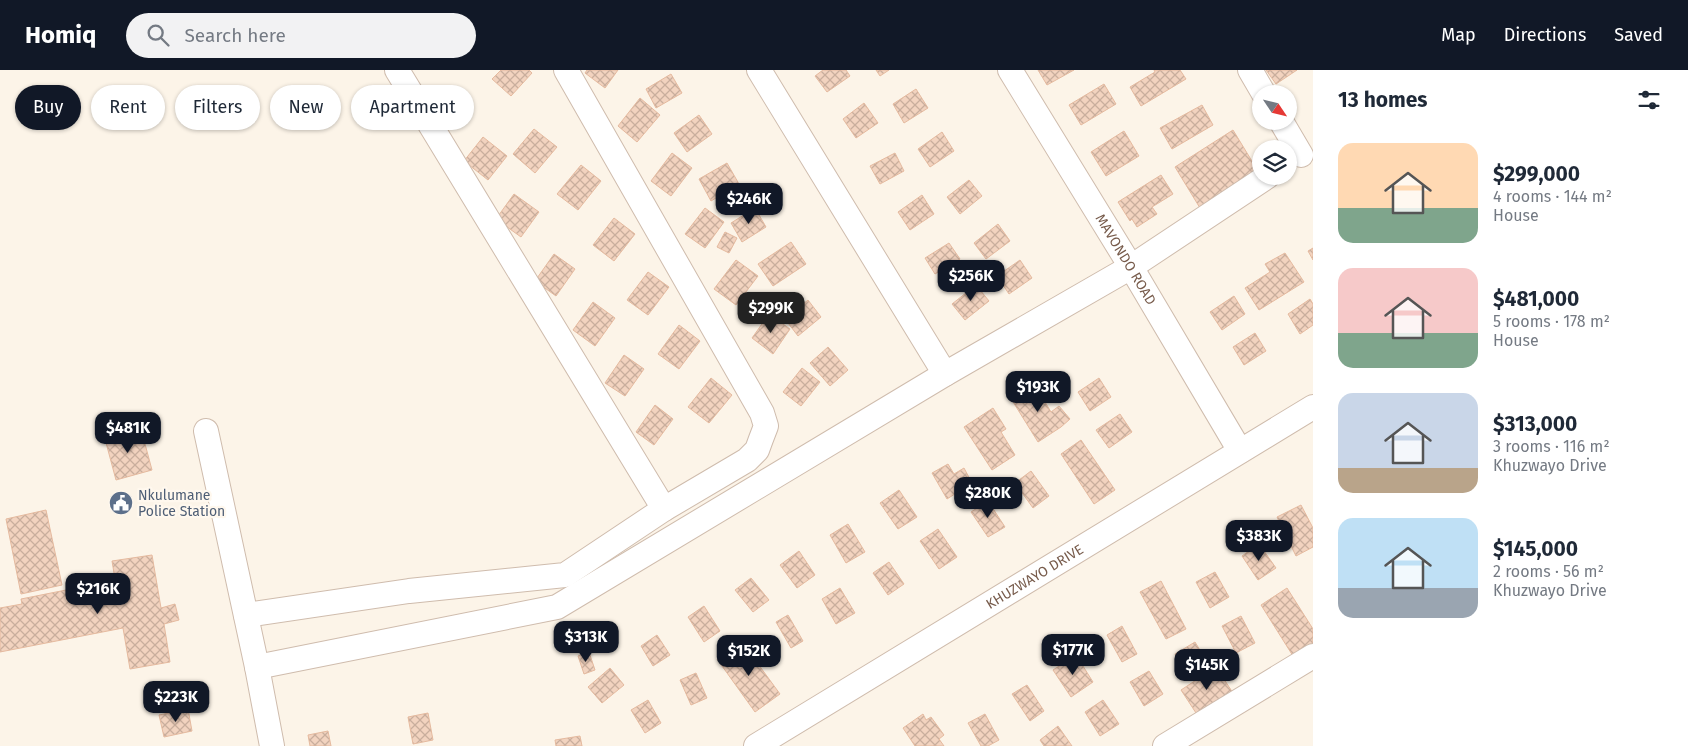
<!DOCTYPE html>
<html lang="en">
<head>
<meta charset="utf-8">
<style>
	:root { --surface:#fff; --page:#f2f2f3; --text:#1f2937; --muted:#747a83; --accent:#111827 }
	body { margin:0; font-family:"Fira Sans",sans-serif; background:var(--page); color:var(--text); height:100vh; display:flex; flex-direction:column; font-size:19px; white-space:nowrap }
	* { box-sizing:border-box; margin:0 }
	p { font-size:16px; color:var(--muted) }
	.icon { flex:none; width:28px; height:28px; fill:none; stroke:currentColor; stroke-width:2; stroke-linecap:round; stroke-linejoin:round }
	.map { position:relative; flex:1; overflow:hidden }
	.side { display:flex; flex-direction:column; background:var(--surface); width:375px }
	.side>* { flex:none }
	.guide { position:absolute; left:15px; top:15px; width:475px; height:45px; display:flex; gap:10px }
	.needle { width:32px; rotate:125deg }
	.buttons { position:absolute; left:1252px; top:15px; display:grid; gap:10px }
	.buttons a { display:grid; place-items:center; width:45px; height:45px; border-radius:50%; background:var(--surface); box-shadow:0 1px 4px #0004; font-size:25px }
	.price { position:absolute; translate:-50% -42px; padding:0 11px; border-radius:10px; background:var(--accent); color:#fff; font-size:16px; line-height:32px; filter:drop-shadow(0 1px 2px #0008) }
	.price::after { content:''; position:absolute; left:50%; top:30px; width:15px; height:11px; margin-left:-8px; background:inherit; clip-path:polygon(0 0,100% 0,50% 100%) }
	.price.active { background:#222; color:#fff }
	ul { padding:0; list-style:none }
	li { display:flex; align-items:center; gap:15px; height:125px; padding:0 25px }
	li span { display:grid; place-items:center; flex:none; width:140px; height:100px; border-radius:15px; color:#555 }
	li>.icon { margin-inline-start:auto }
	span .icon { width:60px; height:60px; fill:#fffc; stroke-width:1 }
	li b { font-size:21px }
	h2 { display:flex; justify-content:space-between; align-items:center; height:60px; padding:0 25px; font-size:21px }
	.pill { padding:0 18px; border-radius:22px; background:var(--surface); box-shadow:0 1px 4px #0004; font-size:18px; line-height:45px }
	.pill.active { background:var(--accent); color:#fff }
	header { display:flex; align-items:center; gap:30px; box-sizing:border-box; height:70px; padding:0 25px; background:var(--accent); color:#fff }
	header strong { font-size:24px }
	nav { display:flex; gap:28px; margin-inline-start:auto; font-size:18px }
	.search { width:350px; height:45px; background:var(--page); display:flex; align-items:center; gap:12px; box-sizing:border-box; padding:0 18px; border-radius:28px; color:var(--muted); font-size:19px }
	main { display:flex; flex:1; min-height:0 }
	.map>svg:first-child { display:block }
	.building { fill:url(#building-cross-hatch); stroke:#e5ba9f }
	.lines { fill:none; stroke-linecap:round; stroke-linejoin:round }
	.minor-casing { stroke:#cfbcad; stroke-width:26 }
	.minor { stroke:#fff; stroke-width:24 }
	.labels { text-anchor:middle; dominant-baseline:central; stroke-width:4.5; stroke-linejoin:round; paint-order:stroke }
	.street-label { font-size:14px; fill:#775b4b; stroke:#fff8ee }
	.service-label { font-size:14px; fill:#4e5e75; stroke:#fff8ee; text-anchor:start }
</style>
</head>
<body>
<header>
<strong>Homiq</strong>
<div class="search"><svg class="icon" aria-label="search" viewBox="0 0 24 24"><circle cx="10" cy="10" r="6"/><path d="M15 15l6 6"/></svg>Search here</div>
<nav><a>Map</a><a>Directions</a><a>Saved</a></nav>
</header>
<main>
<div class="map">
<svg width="1313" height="676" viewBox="0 0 1313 676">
	<defs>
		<pattern id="building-cross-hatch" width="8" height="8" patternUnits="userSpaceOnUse" patternTransform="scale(1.25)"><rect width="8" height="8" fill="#f2d3bf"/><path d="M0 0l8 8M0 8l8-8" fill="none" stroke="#c9ae9d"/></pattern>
	</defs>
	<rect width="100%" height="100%" fill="#fcf4e8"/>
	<path class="building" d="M 501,0 L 529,0 L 532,3 L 511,26 L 492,9 Z
		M 587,0 L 618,0 L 605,18 L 585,3 Z
		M 823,0 L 846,0 L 850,6 L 827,22 L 815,6 Z
		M 876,0 L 889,0 L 880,6 Z
		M 1038,0 L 1074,0 L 1047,15 Z
		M 1154,0 L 1180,0 L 1186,9 L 1141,36 L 1130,17 L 1155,2 Z
		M 1266,0 L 1297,0 L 1276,14 Z
		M 671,4 L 682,23 L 656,38 L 646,19 Z
		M 1104,14 L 1116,34 L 1081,55 L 1069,35 Z
		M 449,19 L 469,34 L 451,59 L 430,44 Z
		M 916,19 L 928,38 L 904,53 L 893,34 Z
		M 640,28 L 660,45 L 637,72 L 618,56 Z
		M 864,33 L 878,53 L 856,68 L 843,49 Z
		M 1202,35 L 1213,55 L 1172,79 L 1160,58 Z
		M 699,45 L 712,64 L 687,82 L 674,63 Z
		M 534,59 L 557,77 L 535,103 L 513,84 Z
		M 1233,60 L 1258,101 L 1200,138 L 1175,97 Z
		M 1124,61 L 1139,86 L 1106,106 L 1091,82 Z
		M 942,62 L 954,81 L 930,97 L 918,79 Z
		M 483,67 L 507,86 L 488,110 L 464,91 Z
		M 672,83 L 692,98 L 671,126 L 651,111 Z
		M 895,83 L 904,101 L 880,114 L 870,96 Z
		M 727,93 L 739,114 L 711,131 L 699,109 Z
		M 581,95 L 601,111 L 578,140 L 557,124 Z
		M 1161,105 L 1173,124 L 1152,137 L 1157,144 L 1137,157 L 1132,149 L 1130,151 L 1118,132 Z
		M 969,110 L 982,126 L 960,144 L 947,127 Z
		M 514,124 L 539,142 L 521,167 L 496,149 Z
		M 922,125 L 934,144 L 910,160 L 898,142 Z
		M 705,138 L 724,152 L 705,178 L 685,164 Z
		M 755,138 L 766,157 L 742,172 L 731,153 Z
		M 614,148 L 635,164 L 614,191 L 593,175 Z
		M 998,154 L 1010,171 L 986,189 L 974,173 Z
		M 725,162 L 737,168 L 729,183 L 717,177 Z
		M 791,172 L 806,194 L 773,216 L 758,194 Z
		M 949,173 L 960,189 L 935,204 L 925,188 Z
		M 1313,178 L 1313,190 L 1308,181 Z
		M 1285,183 L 1304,212 L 1259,240 L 1245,218 L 1270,202 L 1265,194 Z
		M 554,184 L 575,199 L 556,226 L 535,211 Z
		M 736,190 L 758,206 L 736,235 L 714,219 Z
		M 1020,190 L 1032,208 L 1009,224 L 997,206 Z
		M 648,202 L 669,217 L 648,245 L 627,230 Z
		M 976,215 L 989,231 L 965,250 L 952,234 Z
		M 1234,226 L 1245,244 L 1222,260 L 1210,242 Z
		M 1310,229 L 1313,234 L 1313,255 L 1300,264 L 1288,244 Z
		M 808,230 L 821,247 L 798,266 L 785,249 Z
		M 593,232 L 615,248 L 595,276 L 573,260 Z
		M 769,244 L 790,259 L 773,284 L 752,268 Z
		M 679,255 L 700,271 L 679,299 L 658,284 Z
		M 1255,263 L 1266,281 L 1244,295 L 1233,277 Z
		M 828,277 L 848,300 L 830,316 L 810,293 Z
		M 624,285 L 644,299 L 625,326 L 605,313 Z
		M 802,298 L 820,312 L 801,336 L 783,322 Z
		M 711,308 L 732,325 L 709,353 L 688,337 Z
		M 1099,308 L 1111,327 L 1090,341 L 1078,322 Z
		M 1033,312 L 1051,342 L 1059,336 L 1070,349 L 1061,357 L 1038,372 L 1010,327 Z
		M 655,335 L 673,349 L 654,375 L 636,362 Z
		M 993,338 L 1006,359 L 1001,362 L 1015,385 L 992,400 L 964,357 Z
		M 1120,344 L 1132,362 L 1109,378 L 1096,360 Z
		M 141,359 L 152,400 L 116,410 L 105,369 Z
		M 1081,370 L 1115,420 L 1094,434 L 1061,384 Z
		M 948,394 L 954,404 L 964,398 L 972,413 L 947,429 L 932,403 Z
		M 1031,401 L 1049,426 L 1033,438 L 1015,413 Z
		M 899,420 L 917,447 L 898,459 L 880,433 Z
		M 988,431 L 1005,457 L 988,467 L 971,442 Z
		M 1301,435 L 1313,458 L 1313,477 L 1296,486 L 1277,447 Z
		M 46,440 L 62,515 L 21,524 L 6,449 Z
		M 848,454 L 865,482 L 846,493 L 830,465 Z
		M 938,459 L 957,487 L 939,499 L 920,471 Z
		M 1259,474 L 1276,498 L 1258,510 L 1242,486 Z
		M 799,481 L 815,505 L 797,518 L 780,495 Z
		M 152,485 L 161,538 L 175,534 L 179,550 L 164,554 L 170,592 L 130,599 L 123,558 L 0,582 L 0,538 L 22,534 L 21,529 L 66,520 L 67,525 L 116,515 L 112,491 Z
		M 889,492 L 904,514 L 888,525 L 873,503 Z
		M 1215,502 L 1229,527 L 1210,538 L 1196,512 Z
		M 751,508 L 769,530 L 753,542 L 735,520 Z
		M 1161,511 L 1186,559 L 1166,569 L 1140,522 Z
		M 840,518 L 855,543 L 836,554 L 822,529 Z
		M 1287,518 L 1313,559 L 1313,574 L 1293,586 L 1261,535 Z
		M 704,536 L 720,561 L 704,572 L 688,547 Z
		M 788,545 L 803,571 L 791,578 L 776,552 Z
		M 1241,546 L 1255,573 L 1236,583 L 1222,556 Z
		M 1122,556 L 1137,584 L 1122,592 L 1107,565 Z
		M 657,565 L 670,585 L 653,596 L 641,576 Z
		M 742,572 L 780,624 L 755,642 L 717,589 Z
		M 1195,572 L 1209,595 L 1190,608 L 1175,584 Z
		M 589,582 L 595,600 L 584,604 L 578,586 Z
		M 1076,585 L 1093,612 L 1071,627 L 1053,600 Z
		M 1216,597 L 1233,623 L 1198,646 L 1181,620 Z
		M 610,598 L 624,615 L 602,633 L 588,617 Z
		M 1149,601 L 1163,624 L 1144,636 L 1130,612 Z
		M 696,603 L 707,628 L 691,635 L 680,610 Z
		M 1027,615 L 1044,641 L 1030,651 L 1012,624 Z
		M 648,630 L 661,653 L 645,663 L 631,640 Z
		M 1103,630 L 1119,654 L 1100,666 L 1085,642 Z
		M 188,639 L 192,661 L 164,667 L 159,645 Z
		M 428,643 L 433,670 L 413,674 L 408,647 Z
		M 923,644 L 926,650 L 931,647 L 944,665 L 939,669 L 944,676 L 915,676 L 903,658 Z
		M 985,644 L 999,670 L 988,676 L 981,676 L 968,653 Z
		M 1058,656 L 1072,676 L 1044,676 L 1040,670 Z
		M 328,661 L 331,676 L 310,676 L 308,665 Z
		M 580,666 L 582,676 L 556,676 L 555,670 Z"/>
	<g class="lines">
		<g class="minor-casing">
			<g id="minor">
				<path d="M 397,0 L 664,439"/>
				<path d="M 759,0 L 945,304"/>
				<path id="s1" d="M 1010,0 L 1131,197 L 1240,381"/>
				<path d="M 1250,0 L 1264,24"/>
				<path d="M 1281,51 L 1301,85"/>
				<path d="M 206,361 L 257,597 L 272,676"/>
				<path d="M 246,545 L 409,521 L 565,505 L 664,439 L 747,390 L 757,380 L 761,369 L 766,356 L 762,343 L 566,0"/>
				<path d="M 257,597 L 557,537 L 945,304 L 1131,197 L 1268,106"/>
				<path id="s2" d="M 756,676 L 1313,337"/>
				<path d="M 1165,676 L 1313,586"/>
			</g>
		</g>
		<use href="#minor" class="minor"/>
	</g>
	<defs>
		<g id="civic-disc" transform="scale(1.25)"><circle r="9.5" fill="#5c6f8a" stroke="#fff8ee"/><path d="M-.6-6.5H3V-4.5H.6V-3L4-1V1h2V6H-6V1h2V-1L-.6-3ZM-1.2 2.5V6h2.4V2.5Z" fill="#fff"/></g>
	</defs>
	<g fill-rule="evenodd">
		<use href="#civic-disc" x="121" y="433"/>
	</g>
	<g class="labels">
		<g class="street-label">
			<text stroke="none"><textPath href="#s1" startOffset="222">MAVONDO ROAD</textPath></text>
			<text stroke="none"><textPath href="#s2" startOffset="326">KHUZWAYO DRIVE</textPath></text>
		</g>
		<g class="service-label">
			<text x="138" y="425">Nkulumane<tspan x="138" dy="16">Police Station</tspan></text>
		</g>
	</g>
</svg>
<div class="buttons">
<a><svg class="needle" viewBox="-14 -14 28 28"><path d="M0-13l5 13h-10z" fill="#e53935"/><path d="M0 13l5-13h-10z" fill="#747a83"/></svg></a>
<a><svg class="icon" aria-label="layers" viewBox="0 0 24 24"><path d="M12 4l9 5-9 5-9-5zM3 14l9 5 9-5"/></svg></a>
</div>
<b class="price" style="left:749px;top:155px">$246K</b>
<b class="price" style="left:971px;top:232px">$256K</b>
<b class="price active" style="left:771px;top:264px">$299K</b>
<b class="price" style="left:1038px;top:343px">$193K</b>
<b class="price" style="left:128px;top:384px">$481K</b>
<b class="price" style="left:988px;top:449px">$280K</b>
<b class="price" style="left:1259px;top:492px">$383K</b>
<b class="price" style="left:98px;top:545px">$216K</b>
<b class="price" style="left:586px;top:593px">$313K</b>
<b class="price" style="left:1073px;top:606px">$177K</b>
<b class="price" style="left:749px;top:607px">$152K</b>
<b class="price" style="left:1207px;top:621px">$145K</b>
<b class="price" style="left:176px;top:653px">$223K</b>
<div class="guide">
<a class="pill active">Buy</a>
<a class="pill">Rent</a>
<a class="pill">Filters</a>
<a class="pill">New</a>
<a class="pill">Apartment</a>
</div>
</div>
<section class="side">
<h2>13 homes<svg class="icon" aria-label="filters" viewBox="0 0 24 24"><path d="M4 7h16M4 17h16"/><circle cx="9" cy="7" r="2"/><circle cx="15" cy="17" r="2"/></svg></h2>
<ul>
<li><span style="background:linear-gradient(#ffd9b3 65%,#7fa58c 0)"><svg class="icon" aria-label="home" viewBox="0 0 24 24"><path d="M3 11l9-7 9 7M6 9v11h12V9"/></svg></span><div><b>$299,000</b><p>4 rooms · 144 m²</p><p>House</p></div></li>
<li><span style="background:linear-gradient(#f6c9c9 65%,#7fa58c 0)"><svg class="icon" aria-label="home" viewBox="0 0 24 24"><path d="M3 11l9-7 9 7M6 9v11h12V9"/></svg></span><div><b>$481,000</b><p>5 rooms · 178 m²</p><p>House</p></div></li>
<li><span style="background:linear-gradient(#c9d6e8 75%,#b9a48a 0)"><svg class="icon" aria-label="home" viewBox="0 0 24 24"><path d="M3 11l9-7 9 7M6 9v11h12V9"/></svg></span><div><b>$313,000</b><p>3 rooms · 116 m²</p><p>Khuzwayo Drive</p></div></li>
<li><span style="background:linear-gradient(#bfe0f5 70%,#9aa5b1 0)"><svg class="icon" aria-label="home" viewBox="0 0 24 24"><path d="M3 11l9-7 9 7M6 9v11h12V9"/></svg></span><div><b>$145,000</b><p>2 rooms · 56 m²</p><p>Khuzwayo Drive</p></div></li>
</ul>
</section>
</main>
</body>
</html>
